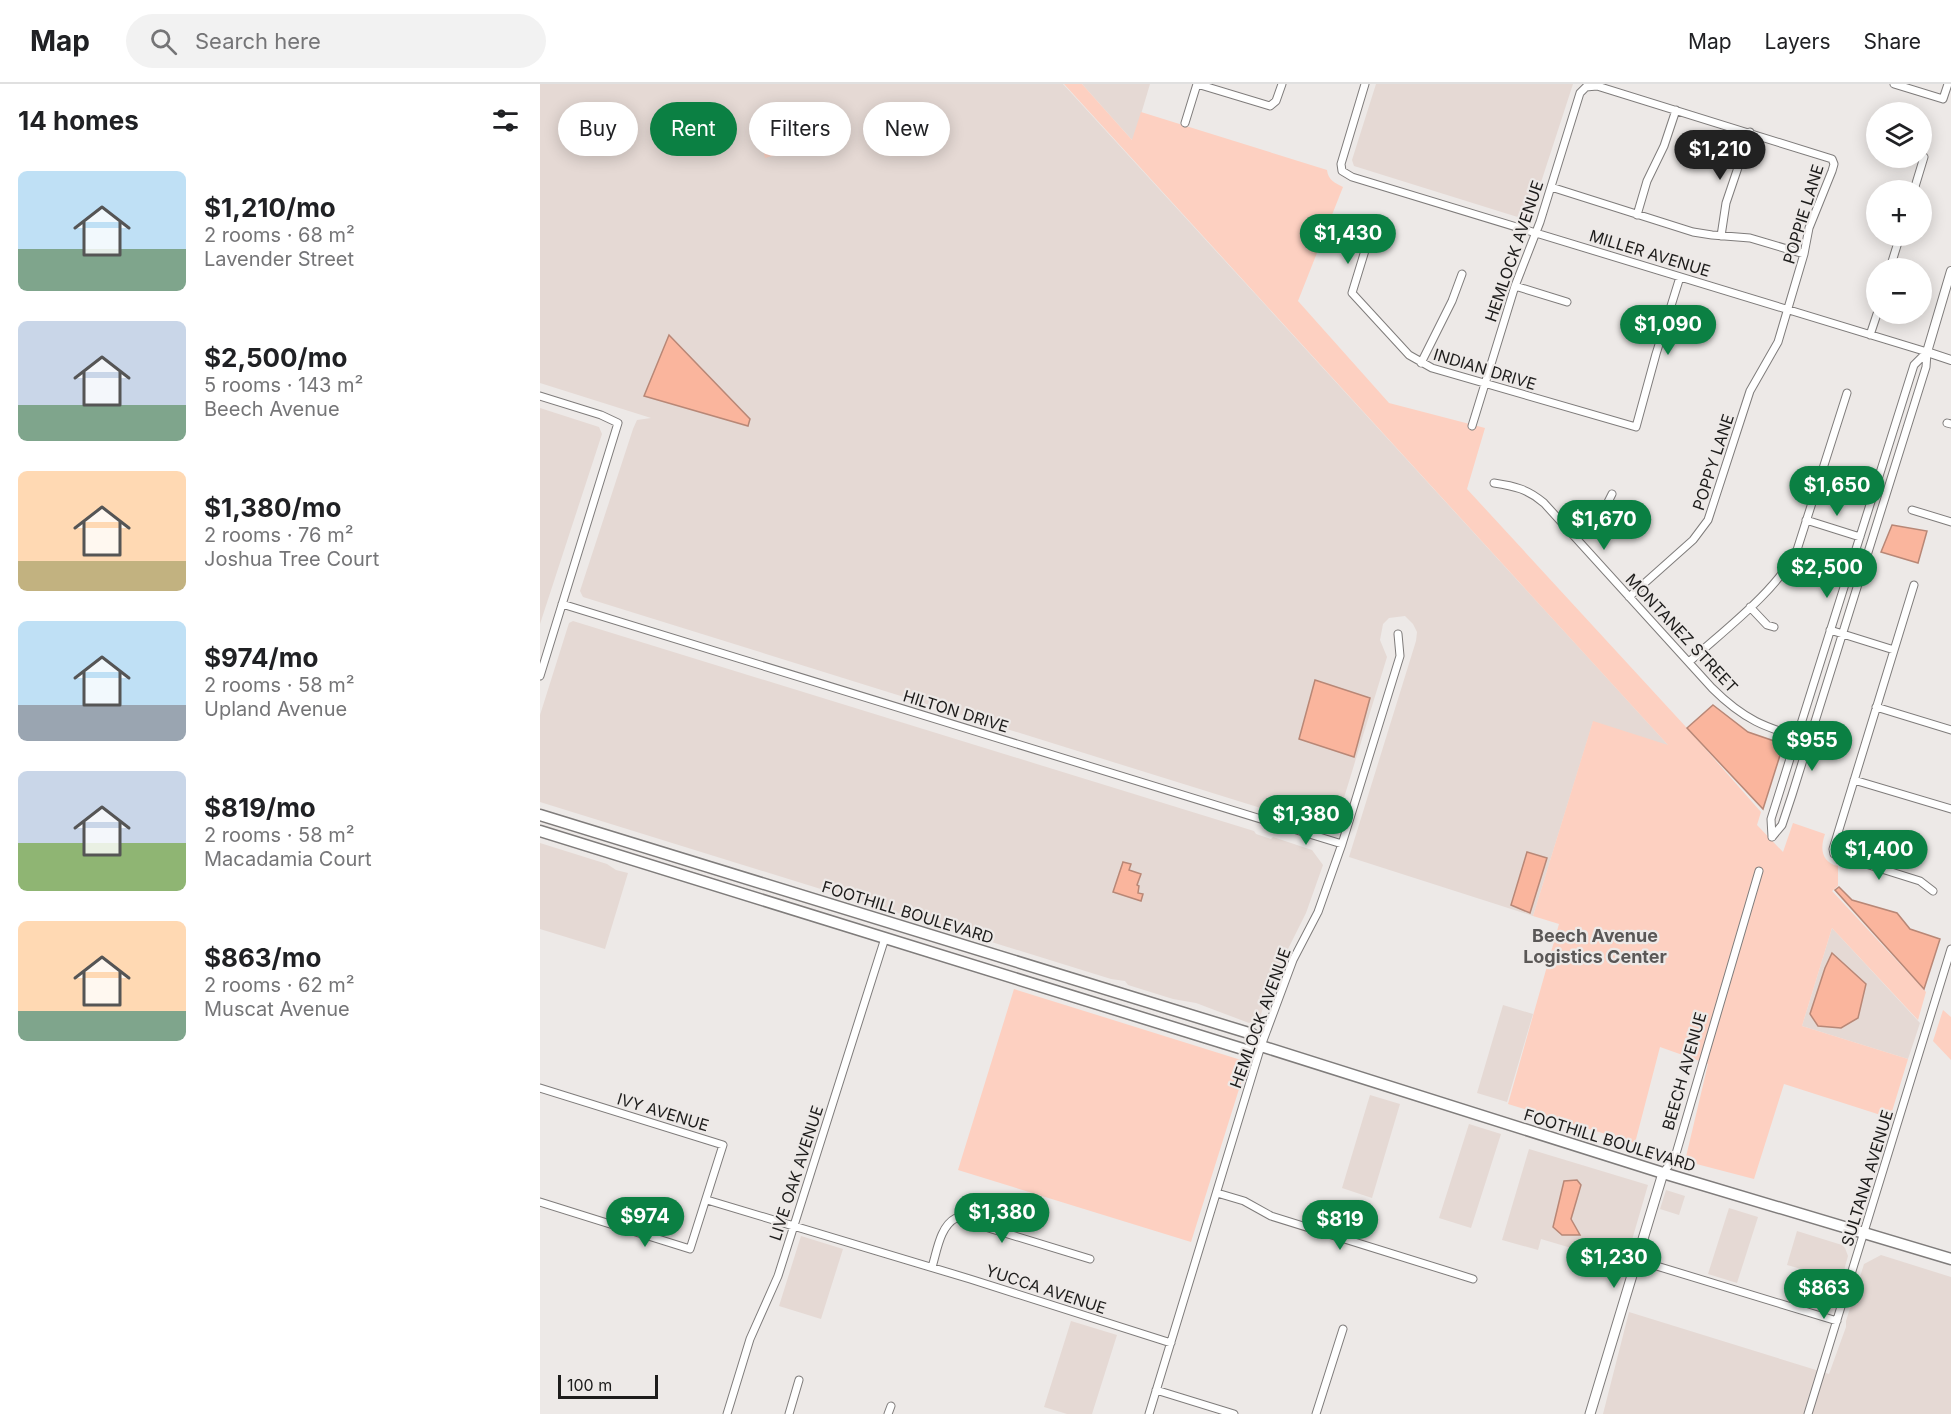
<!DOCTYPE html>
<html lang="en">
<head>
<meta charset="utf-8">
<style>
	:root { --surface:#fff; --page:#f2f2f2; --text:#202124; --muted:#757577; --line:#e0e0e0; --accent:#0b8043 }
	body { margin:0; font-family:Inter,sans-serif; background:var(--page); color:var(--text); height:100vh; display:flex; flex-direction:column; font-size:22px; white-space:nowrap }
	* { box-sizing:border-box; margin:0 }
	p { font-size:20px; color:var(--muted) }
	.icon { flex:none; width:33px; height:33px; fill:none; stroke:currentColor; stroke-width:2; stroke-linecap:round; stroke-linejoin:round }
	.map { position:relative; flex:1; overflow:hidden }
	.details { display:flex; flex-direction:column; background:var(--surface); width:540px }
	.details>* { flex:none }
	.guide { position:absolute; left:18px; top:18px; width:570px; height:54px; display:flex; gap:12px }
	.controls { position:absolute; left:1326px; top:18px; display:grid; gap:12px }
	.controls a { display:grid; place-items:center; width:66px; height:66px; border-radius:50%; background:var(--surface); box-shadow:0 3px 15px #0003; font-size:30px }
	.scale { position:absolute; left:18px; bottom:15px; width:100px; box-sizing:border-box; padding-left:6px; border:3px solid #1d1c1b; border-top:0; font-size:16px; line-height:21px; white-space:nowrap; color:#1d1c1b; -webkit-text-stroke:4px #ede9e7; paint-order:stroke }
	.price { position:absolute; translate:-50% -51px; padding:0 14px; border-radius:21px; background:var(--accent); color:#fff; font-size:20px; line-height:39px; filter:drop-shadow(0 2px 3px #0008) }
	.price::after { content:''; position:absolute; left:50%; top:36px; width:18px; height:14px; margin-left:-9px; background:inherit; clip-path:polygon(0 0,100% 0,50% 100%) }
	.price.on { background:#222; color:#fff }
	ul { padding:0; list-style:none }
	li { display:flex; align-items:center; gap:18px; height:150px; padding:0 18px }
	li span { display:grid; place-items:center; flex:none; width:168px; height:120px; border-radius:9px; color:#555 }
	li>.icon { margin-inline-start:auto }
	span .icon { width:72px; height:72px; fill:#fffc; stroke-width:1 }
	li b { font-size:26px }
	h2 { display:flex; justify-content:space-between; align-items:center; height:72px; padding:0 18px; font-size:26px }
	.pill { padding:0 21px; border-radius:27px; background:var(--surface); box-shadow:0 3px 15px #0003; font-size:21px; line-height:54px }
	.pill.on { background:var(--accent); color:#fff }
	header { display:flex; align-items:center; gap:36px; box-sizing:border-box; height:84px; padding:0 30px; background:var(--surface); border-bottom:2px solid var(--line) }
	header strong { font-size:28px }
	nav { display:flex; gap:33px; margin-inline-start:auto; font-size:21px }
	.search { width:420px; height:54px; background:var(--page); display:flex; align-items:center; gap:15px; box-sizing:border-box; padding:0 21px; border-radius:33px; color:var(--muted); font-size:22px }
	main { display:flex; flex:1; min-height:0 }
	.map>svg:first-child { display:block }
	.built { fill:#e5d9d4 }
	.green { fill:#fdd0c1 }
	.water { fill:#fab59d; stroke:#b88776; stroke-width:1.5 }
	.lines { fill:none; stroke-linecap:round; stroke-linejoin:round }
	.minor-casing { stroke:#7f7c7b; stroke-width:9 }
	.tertiary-casing { stroke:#7f7c7b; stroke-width:10 }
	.secondary-casing { stroke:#7f7c7b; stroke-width:11 }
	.primary-casing { stroke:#7f7c7b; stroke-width:13 }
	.minor { stroke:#fff; stroke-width:7 }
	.tertiary { stroke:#fff; stroke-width:8 }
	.secondary { stroke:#fff; stroke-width:9 }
	.primary { stroke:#fff; stroke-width:10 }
	.labels { text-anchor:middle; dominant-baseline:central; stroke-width:4.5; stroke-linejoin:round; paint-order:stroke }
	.street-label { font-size:16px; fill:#1d1c1b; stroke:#ede9e7 }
	.neighbourhood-label { font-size:18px; font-weight:bold; fill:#5a5756; stroke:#ede9e7 }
</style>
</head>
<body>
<header>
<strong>Map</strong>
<div class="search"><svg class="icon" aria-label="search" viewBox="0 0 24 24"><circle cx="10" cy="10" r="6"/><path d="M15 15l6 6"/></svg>Search here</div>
<nav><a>Map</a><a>Layers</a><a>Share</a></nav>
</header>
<main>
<section class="details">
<h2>14 homes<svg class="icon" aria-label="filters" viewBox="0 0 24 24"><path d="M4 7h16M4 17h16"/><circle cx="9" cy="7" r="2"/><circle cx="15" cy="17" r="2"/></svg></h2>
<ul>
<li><span style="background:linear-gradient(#bfe0f5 65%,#7fa58c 0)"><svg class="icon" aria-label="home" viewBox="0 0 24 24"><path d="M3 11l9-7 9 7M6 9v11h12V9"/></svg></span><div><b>$1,210/mo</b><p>2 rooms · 68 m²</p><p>Lavender Street</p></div></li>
<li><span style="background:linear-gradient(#c9d6e8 70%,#7fa58c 0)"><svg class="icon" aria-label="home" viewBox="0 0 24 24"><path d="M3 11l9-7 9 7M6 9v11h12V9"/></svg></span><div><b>$2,500/mo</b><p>5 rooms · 143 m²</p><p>Beech Avenue</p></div></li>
<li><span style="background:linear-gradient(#ffd9b3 75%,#c2b280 0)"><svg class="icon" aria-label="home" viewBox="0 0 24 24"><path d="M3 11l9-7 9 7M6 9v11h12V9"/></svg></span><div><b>$1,380/mo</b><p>2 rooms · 76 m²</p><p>Joshua Tree Court</p></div></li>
<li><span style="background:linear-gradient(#bfe0f5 70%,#9aa5b1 0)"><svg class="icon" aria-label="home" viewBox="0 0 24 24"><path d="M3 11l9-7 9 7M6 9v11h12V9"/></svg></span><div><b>$974/mo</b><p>2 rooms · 58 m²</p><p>Upland Avenue</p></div></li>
<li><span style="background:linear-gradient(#c9d6e8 60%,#8fb573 0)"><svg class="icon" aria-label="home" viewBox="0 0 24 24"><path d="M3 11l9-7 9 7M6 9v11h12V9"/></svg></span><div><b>$819/mo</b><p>2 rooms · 58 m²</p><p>Macadamia Court</p></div></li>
<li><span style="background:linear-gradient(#ffd9b3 75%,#7fa58c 0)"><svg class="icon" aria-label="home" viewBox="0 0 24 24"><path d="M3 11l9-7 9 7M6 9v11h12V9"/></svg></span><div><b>$863/mo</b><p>2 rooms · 62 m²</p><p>Muscat Avenue</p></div></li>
</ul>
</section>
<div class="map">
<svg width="1411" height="1330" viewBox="0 0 1411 1330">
	<rect width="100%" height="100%" fill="#ede9e7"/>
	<path class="built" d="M 0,0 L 523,0 L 1129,662 L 1053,638 L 993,832 L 809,773 L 876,557 L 877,548 L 873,540 L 865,532 L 849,534 L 843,540 L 840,556 L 847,573 L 796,740 L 788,745 L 43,513 L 40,507 L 93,345 L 97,336 L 111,334 L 0,299 Z
		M 542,0 L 610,0 L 593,57 Z
		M 836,0 L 1033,0 L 991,129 L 984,135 L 814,82 L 812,76 Z
		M 0,324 L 59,343 L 62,350 L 0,540 Z
		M 33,537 L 714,747 L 716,750 L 731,755 L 733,753 L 772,766 L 783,781 L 766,829 L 732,897 L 720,933 L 709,939 L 656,919 L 633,915 L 588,901 L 585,897 L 571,895 L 0,718 L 0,631 L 29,539 Z
		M 0,759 L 67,780 L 76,786 L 88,789 L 65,865 L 0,845 Z
		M 1292,844 L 1380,939 L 1368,975 L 1262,942 Z
		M 963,921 L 993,930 L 967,1018 L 937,1009 Z
		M 830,1011 L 860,1020 L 832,1114 L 802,1104 Z
		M 929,1040 L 961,1050 L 931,1144 L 899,1134 Z
		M 989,1065 L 1108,1101 L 1085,1180 L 1001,1155 L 998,1166 L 962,1156 Z
		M 1126,1106 L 1145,1112 L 1139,1131 L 1120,1125 Z
		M 1189,1124 L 1218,1133 L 1197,1199 L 1168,1190 Z
		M 1257,1147 L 1302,1161 L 1305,1164 L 1308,1172 L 1299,1204 L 1274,1196 L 1276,1189 L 1247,1181 Z
		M 261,1152 L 303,1165 L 281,1235 L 239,1222 Z
		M 1341,1171 L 1411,1193 L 1411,1330 L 1063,1330 L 1089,1228 L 1289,1290 L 1306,1243 L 1306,1237 L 1324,1180 Z
		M 531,1237 L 577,1251 L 552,1330 L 527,1330 L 504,1323 Z"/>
	<path class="green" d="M 524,0 L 542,0 L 592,56 L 601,28 L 787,86 C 788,96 795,99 803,103 L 758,217 L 849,319 L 945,344 L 927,405 L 1146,643 L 1221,728 L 1217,741 L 1243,768 L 1253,739 L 1285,750 C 1280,764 1281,778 1298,782 L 1298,802 L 1292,807 L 1386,908 L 1378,936 L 1292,844 L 1262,942 L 1368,975 L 1350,1034 L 1244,1000 L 1214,1095 L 1145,1077 L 1168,980 L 1120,963 L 1095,1059 L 968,1020 L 1019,840 L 993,832 L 1053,637 L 1128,661 Z
		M 234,45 L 240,70 L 225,74 L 219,48 Z
		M 474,905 L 701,976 L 705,986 L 651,1158 L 418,1086 Z
		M 1403,926 L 1411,933 L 1411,976 L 1393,957 Z"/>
	<path class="water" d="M 129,251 L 210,335 L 208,342 L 104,312 Z
		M 1352,441 L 1387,447 L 1378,479 L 1341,468 Z
		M 775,596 L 830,614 L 814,673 L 759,655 Z
		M 1173,621 L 1208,648 L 1237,658 L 1242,665 L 1223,725 L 1147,644 Z
		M 987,768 L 1007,774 L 990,829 L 971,821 Z
		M 583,778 L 591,780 L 589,786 L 601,790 L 597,801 L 599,802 L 598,809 L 603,810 L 601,817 L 573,808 Z
		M 1299,803 L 1312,816 L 1357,829 L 1370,845 L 1400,855 L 1384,905 L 1295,806 Z
		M 1292,869 L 1326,900 L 1318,934 L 1301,944 L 1278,942 L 1270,930 L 1285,884 Z
		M 1037,1096 L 1041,1101 L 1031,1135 L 1040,1151 L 1022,1151 L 1013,1143 L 1024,1097 Z"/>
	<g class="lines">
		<g class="minor-casing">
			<path id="minor" d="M 657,0 L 730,22 L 736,17 L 742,0
				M 825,0 L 801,80 L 802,87 L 812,93 L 1387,268
				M 1354,0 L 1403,15 L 1408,0
				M 645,39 L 657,0
				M 1011,103 L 1153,148 L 1172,151 L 1210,154 L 1264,170
				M 1374,106 L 1384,73
				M 1097,131 L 1107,97 L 1124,62 L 1136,26
				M 1181,152 L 1186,119 L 1210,48
				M 827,160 L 812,209 L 869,271 L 892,284 L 1096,343 L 1116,270 L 1140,193
				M 1350,184 L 1360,152
				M 975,202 L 1027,218
				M 1330,251 L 1337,230
				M 881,279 L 912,217 L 922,190
				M 0,312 L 61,331 L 78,339 L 0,592
				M 1407,339 L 1411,340
				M 932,342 L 975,202 L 1000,138 L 1040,9 L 1046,3 L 1057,2 L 1292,75 L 1294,80 L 1292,87 L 1269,144 L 1264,170 L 1238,258 L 1210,307 L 1168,436 L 1153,456 L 1089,513
				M 954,399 C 974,402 988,405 1004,419 L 1172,604 C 1205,637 1225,643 1269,657
				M 1372,426 L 1411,438
				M 1266,436 L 1320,453
				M 1035,453 L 1068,418 L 1072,410
				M 1374,501 L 1293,765 L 1294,770 L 1380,797 L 1393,807
				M 22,520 L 802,760
				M 1210,523 L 1227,541 L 1234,543
				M 1290,546 L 1354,566
				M 1149,578 C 1183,547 1237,507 1257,466 L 1307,309
				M 1336,623 L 1411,646
				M 1314,696 L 1411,725
				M 1232,753 L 1231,735 L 1374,281 L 1387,268
				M 1232,753 L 1242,741 L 1252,711 L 1386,283 L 1387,268
				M 0,1004 L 183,1061 L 150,1165 L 0,1118
				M 1123,1089 L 1135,1073 L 1219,787
				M 677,1109 L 704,1117 L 731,1132 L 933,1195
				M 167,1116 L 430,1195 L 631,1259
				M 1097,1176 L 1297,1237
				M 392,1183 C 397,1167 400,1142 416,1134 L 550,1175
				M 616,1306 L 694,1330
				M 187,1330 L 210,1255 L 238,1192 L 345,854
				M 249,1330 L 259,1296
				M 348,1330 L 351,1322
				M 609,1330 L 721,962 L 753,876 L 778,828 L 802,760 L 860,572 L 858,550
				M 776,1330 L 803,1245
				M 1268,1330 L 1411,865"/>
		</g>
		<g class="tertiary-casing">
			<path id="tertiary" d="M 1411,187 L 1387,268 L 1411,276"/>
		</g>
		<g class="secondary-casing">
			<path id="secondary" d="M 1050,1330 L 1123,1089"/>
		</g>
		<g class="primary-casing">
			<path id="primary" d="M 0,731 L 712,950 L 721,962 L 1123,1089 L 1411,1175
				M 0,747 L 706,966 L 721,962"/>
		</g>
		<use href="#minor" class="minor"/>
		<use href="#tertiary" class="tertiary"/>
		<use href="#secondary" class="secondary"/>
		<use href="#primary" class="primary"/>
	</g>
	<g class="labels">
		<g class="street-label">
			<text transform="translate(1263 130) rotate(-73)">POPPIE LANE</text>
			<text transform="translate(974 167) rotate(-71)">HEMLOCK AVENUE</text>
			<text transform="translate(1110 169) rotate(17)">MILLER AVENUE</text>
			<text transform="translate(945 285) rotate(17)">INDIAN DRIVE</text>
			<text transform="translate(1173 378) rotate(-72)">POPPY LANE</text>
			<text transform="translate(1142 549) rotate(47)">MONTANEZ STREET</text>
			<text transform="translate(416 627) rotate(17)">HILTON DRIVE</text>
			<text transform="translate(368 828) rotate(17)">FOOTHILL BOULEVARD</text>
			<text transform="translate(720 934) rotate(-70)">HEMLOCK AVENUE</text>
			<text transform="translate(1144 987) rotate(-74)">BEECH AVENUE</text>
			<text transform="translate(123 1028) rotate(17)">IVY AVENUE</text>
			<text transform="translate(1070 1056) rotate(17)">FOOTHILL BOULEVARD</text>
			<text transform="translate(256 1089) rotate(-72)">LIVE OAK AVENUE</text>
			<text transform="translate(1327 1094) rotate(-73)">SULTANA AVENUE</text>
			<text transform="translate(506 1205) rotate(18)">YUCCA AVENUE</text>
		</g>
		<g class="neighbourhood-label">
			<text x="1055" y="851">Beech Avenue<tspan x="1055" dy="21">Logistics Center</tspan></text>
		</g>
	</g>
</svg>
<div class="controls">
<a><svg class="icon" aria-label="layers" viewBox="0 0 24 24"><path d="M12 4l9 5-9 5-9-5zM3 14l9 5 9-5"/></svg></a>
<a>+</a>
<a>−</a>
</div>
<div class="scale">100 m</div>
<b class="price on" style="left:1180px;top:97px">$1,210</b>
<b class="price" style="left:808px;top:181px">$1,430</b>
<b class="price" style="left:1128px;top:272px">$1,090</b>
<b class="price" style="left:1297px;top:433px">$1,650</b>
<b class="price" style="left:1064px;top:467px">$1,670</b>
<b class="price" style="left:1287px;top:515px">$2,500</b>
<b class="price" style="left:1272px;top:688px">$955</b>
<b class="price" style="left:766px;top:762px">$1,380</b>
<b class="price" style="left:1339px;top:797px">$1,400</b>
<b class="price" style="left:462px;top:1160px">$1,380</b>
<b class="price" style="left:105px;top:1164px">$974</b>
<b class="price" style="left:800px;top:1167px">$819</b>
<b class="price" style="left:1074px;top:1205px">$1,230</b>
<b class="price" style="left:1284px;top:1236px">$863</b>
<div class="guide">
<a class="pill">Buy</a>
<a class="pill on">Rent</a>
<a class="pill">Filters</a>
<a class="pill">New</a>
</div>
</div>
</main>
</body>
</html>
